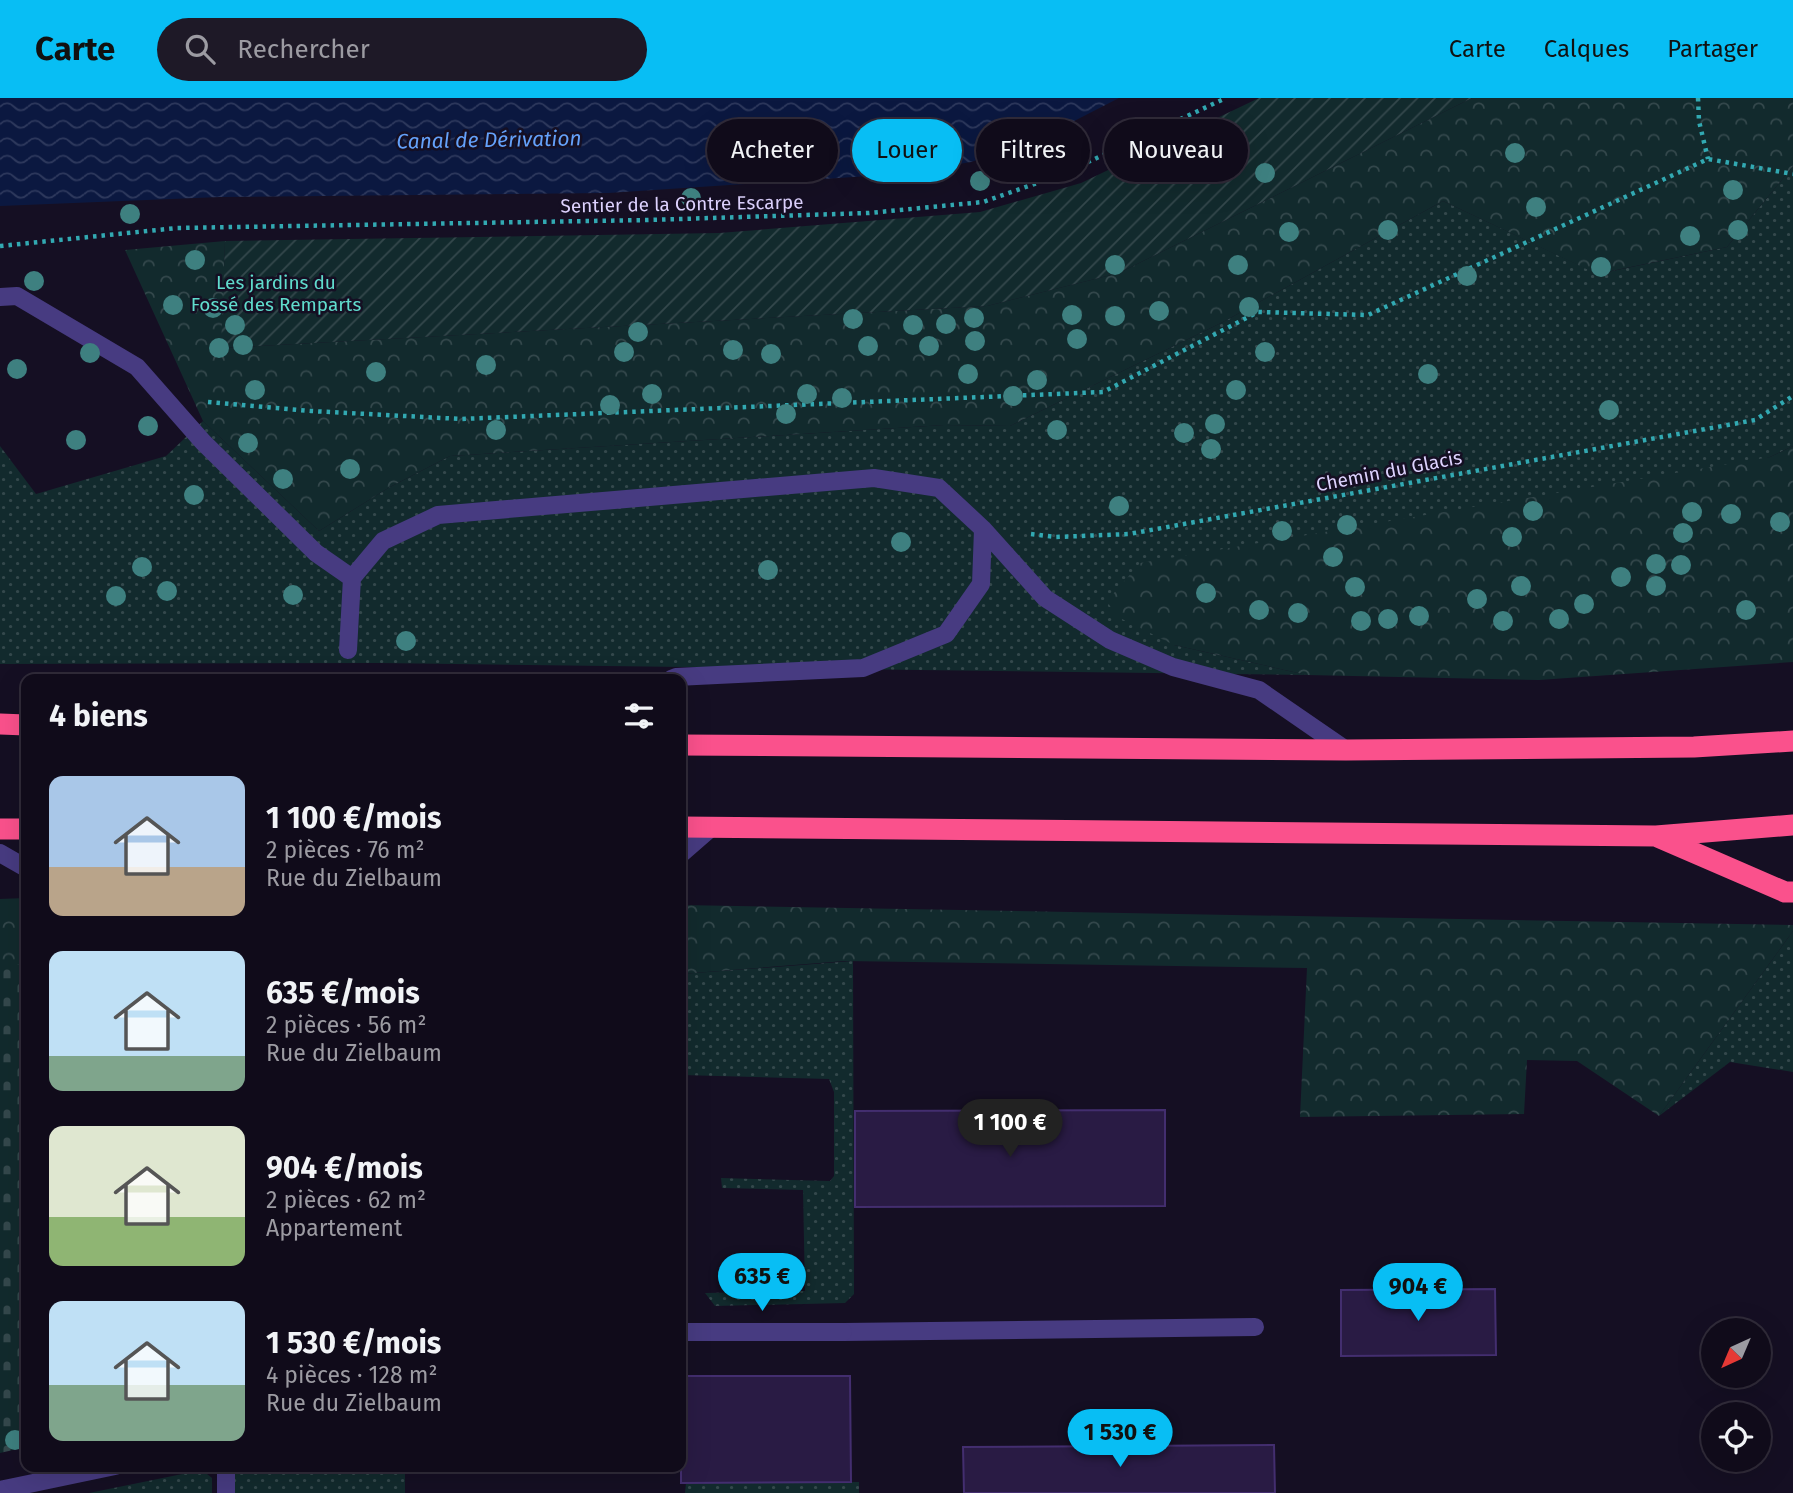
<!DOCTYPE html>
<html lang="fr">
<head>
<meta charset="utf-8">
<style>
	:root { --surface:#100b1a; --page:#1e1927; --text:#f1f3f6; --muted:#9c9ba2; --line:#302b39; --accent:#08bef4 }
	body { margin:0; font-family:"Fira Sans",sans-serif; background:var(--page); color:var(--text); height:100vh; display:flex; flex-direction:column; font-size:26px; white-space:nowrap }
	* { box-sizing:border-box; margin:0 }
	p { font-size:23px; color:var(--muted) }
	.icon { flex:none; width:38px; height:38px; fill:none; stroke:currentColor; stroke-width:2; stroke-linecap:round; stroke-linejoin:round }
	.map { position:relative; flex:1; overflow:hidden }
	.side { position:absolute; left:21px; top:576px; width:665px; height:798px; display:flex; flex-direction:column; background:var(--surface); border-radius:14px; box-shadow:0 7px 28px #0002,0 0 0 2px var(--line) }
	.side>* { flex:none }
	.guide { position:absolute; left:707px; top:21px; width:665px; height:63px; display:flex; gap:14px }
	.needle { width:46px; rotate:224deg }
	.tools { position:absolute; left:1701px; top:1220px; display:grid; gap:14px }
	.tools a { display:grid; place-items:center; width:70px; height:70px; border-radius:50%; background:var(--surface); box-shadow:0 7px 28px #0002,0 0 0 2px var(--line); font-size:35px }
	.price { position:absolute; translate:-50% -60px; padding:0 16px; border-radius:24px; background:var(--accent); color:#111; font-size:23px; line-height:46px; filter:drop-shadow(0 2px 4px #0008) }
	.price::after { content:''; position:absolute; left:50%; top:42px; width:21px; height:16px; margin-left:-10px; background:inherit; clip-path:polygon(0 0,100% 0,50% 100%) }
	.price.selected { background:#222; color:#fff }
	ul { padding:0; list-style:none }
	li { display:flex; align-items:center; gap:21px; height:175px; padding:0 28px }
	li span { display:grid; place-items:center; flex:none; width:196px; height:140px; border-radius:14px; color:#555 }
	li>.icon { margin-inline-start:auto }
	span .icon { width:84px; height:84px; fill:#fffc; stroke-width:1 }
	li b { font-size:30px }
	h2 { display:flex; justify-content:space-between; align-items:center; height:84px; padding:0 28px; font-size:30px }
	.pill { padding:0 24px; border-radius:32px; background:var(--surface); box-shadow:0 7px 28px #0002,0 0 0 2px var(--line); font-size:24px; line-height:63px }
	.pill.selected { background:var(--accent); color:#111 }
	header { display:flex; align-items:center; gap:42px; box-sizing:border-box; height:98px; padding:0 35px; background:var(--accent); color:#111 }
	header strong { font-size:33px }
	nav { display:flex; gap:38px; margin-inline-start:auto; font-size:24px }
	.search { width:490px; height:63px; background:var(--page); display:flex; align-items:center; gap:18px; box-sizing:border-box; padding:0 24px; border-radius:38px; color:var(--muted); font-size:26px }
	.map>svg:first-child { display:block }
	.grass { fill:url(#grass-dots) }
	.forest { fill:url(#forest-crowns) }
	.cemetery { fill:url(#cemetery-stones) }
	.garden { fill:url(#garden-furrows) }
	.water { fill:url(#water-waves) }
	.building { fill:#291b44; stroke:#432e6f; stroke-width:2 }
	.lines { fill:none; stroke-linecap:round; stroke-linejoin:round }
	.path { stroke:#32a9b2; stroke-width:4.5; stroke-dasharray:3.5 5; stroke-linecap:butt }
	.lane { stroke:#473b81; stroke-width:18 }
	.street { stroke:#473b81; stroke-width:18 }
	.highway { stroke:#fa518c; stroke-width:21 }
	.tree { fill:#3e8080 }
	.labels { text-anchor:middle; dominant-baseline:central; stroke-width:5; stroke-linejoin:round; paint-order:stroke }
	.street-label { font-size:19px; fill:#ddd2fe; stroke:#150f23 }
	.park-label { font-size:19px; fill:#60dccd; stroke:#150f23 }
	.water-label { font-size:21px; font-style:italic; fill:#64a1fa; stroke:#150f23 }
</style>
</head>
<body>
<header>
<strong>Carte</strong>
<div class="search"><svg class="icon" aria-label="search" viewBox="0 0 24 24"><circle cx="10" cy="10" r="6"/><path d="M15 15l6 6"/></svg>Rechercher</div>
<nav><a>Carte</a><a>Calques</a><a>Partager</a></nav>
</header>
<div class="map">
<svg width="1793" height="1395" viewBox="0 0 1793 1395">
	<defs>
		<pattern id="grass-dots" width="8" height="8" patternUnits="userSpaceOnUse" patternTransform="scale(1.75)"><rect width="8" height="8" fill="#122a2d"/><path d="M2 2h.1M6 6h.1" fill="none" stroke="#34484c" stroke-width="1.8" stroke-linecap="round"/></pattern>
		<pattern id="forest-crowns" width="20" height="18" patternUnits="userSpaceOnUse" patternTransform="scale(1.75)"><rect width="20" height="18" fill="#122a2d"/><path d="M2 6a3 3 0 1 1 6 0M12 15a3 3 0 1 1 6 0" fill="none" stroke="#34484c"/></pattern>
		<pattern id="cemetery-stones" width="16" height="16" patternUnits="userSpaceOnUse" patternTransform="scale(1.75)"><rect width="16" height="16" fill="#122a2d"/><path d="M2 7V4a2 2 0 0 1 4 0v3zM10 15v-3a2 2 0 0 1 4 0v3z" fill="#34484c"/></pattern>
		<pattern id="garden-furrows" width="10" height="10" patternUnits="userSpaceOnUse" patternTransform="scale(1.75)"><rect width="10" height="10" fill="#122a2d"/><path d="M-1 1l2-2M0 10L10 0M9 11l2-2" fill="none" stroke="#34484c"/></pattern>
		<pattern id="water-waves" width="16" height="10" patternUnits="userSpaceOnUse" patternTransform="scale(1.75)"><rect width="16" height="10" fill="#0b1840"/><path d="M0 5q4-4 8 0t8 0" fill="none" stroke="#2e395d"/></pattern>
	</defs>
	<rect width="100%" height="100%" fill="#150f23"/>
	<path class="grass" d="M 1793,68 L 1793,348 L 1770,359 L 1174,547 L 1307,577 L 379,565 L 0,566 L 0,348 L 36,396 L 166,358 L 203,323 L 319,433 L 390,389 L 450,358 L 944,327 L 1010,328 L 1223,224 L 1443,103 L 1598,176 L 1727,149 Z
		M 1793,833 L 1793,974 L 1730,964 L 1659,1018 Z
		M 853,863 L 854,1196 L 845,1205 L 715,1208 L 705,1195 L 805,1193 L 803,1092 L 722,1090 L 721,1080 L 830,1083 L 834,1078 L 834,994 L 829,981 L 681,977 L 681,876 Z
		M 234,1369 L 445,1369 L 405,1369 L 405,1395 L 235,1395 Z
		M 202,1372 L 212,1380 L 212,1395 L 89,1395 Z
		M 851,1384 L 859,1384 L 859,1395 L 685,1395 L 686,1385 Z"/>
	<path class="forest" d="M 1472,0 L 1793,0 L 1793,68 L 1727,149 L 1597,176 L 1443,103 L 1223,224 L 1010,328 L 944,327 L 450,358 L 390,389 L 319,433 L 203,323 L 125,152 L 225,143 L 222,250 L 987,208 L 1119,175 Z
		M 1793,348 L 1793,564 L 1539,582 L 1307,577 L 1174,547 L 1116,518 L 1107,503 L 1140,465 L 1770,359 Z
		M 26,800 L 26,866 L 0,866 L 0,801 Z
		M 681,807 L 1793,827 L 1793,833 L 1659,1018 L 1577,963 L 1527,962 L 1524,1016 L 1300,1019 L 1307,870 L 845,863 L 681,876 Z"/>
	<path class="cemetery" d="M 0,866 L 26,866 L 26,1349 L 0,1355 Z"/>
	<path class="garden" d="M 1259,0 L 1472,0 L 1119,175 L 987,208 L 221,250 L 225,143 L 719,135 L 980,114 L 1081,85 Z"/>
	<path class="water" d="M 0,0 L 1119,0 L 1045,38 L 971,64 L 900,76 L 608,95 L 220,99 L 0,108 Z"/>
	<path class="building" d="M 1165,1012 L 1165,1108 L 855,1109 L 855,1013 Z
		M 1495,1191 L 1496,1257 L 1341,1258 L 1341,1192 Z
		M 681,1278 L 850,1278 L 851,1384 L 681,1385 Z
		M 1274,1347 L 1275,1395 L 964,1395 L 963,1349 Z"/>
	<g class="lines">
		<path class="path" d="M 1698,0 L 1699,23 L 1708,61
			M 0,148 L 177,130 L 648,122 L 869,115 L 983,104 L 1060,77 L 1226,0
			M 208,304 L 311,313 L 461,321 L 1103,294 L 1258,214 L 1368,217 L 1708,61 L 1793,76
			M 1031,436 L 1056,439 L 1129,436 L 1755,322 L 1793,298"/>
		<path class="lane" d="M 0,199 L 17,198 L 137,269 L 203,344 L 316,455 L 352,480 L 348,552
			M 352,480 L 383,443 L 438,417 L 874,380 L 939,390 L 983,431 L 1045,500 L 1110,542 L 1173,569 L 1259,592 L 1346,652
			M 671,581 L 676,579 L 863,570 L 946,536 L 981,486 L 983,431
			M 0,755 L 26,770
			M 681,756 L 712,729
			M 843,1234 L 1255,1229"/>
		<path class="street" d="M 681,1234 L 843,1234
			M 0,1392 L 115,1368
			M 226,1395 L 226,1368"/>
		<path class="highway" d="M 0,626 L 26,627
			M 681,647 L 1346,652 L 1694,649 L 1793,643
			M 681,729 L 1656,738 L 1793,727
			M 0,731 L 26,731
			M 1658,739 L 1785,794 L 1793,794"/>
	</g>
	<g class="tree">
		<circle cx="1515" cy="55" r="10"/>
		<circle cx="1034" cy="63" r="10"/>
		<circle cx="1265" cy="75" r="10"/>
		<circle cx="980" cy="83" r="10"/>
		<circle cx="1733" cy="92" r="10"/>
		<circle cx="691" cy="100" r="10"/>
		<circle cx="1536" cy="109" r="10"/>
		<circle cx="130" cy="116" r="10"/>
		<circle cx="1388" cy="132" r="10"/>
		<circle cx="1738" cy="132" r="10"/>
		<circle cx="1289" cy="134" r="10"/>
		<circle cx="1690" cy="138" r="10"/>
		<circle cx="195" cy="162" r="10"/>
		<circle cx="1115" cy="167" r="10"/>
		<circle cx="1238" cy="167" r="10"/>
		<circle cx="1601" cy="169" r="10"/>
		<circle cx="1467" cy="178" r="10"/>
		<circle cx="34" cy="183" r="10"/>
		<circle cx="173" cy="207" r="10"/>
		<circle cx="1249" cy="209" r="10"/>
		<circle cx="213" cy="210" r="10"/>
		<circle cx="1159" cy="213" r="10"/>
		<circle cx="1072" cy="217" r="10"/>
		<circle cx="1115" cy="218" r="10"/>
		<circle cx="974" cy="220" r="10"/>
		<circle cx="853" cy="221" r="10"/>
		<circle cx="946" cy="226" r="10"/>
		<circle cx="235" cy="227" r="10"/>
		<circle cx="913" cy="227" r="10"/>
		<circle cx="638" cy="234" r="10"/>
		<circle cx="1077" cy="241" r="10"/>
		<circle cx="975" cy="243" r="10"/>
		<circle cx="243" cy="247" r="10"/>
		<circle cx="868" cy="248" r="10"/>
		<circle cx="929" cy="248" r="10"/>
		<circle cx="219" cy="250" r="10"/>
		<circle cx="733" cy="252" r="10"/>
		<circle cx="624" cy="254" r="10"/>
		<circle cx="1265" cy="254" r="10"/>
		<circle cx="90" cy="255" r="10"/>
		<circle cx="771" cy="256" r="10"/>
		<circle cx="486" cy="267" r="10"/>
		<circle cx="17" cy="271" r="10"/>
		<circle cx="376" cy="274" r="10"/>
		<circle cx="968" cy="276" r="10"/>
		<circle cx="1428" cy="276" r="10"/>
		<circle cx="1037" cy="282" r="10"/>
		<circle cx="255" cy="292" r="10"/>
		<circle cx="1236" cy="292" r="10"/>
		<circle cx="652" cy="296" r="10"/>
		<circle cx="807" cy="296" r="10"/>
		<circle cx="1013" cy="298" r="10"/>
		<circle cx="842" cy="300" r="10"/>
		<circle cx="610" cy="307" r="10"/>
		<circle cx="1609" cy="312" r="10"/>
		<circle cx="786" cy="316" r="10"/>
		<circle cx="1215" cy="326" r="10"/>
		<circle cx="148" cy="328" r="10"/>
		<circle cx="496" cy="332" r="10"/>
		<circle cx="1057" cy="332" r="10"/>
		<circle cx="1184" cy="335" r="10"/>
		<circle cx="76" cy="342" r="10"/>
		<circle cx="248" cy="345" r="10"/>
		<circle cx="1211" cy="351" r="10"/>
		<circle cx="350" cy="371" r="10"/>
		<circle cx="283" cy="381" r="10"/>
		<circle cx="194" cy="397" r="10"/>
		<circle cx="1119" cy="408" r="10"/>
		<circle cx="1533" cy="413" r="10"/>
		<circle cx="1692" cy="414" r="10"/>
		<circle cx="1731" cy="416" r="10"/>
		<circle cx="1780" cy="424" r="10"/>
		<circle cx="1347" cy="427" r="10"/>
		<circle cx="1282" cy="433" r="10"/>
		<circle cx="1683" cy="435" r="10"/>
		<circle cx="1512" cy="439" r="10"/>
		<circle cx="901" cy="444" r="10"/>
		<circle cx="1333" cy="459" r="10"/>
		<circle cx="1656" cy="466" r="10"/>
		<circle cx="1681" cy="467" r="10"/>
		<circle cx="142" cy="469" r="10"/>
		<circle cx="768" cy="472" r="10"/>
		<circle cx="1621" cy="479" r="10"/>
		<circle cx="1521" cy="488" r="10"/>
		<circle cx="1656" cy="488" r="10"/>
		<circle cx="1355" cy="489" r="10"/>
		<circle cx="167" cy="493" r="10"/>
		<circle cx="1206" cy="495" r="10"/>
		<circle cx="293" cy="497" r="10"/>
		<circle cx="116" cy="498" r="10"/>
		<circle cx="1477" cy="501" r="10"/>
		<circle cx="1584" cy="506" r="10"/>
		<circle cx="1259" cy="512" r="10"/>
		<circle cx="1746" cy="512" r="10"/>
		<circle cx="1298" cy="515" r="10"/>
		<circle cx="1419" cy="518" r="10"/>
		<circle cx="1388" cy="521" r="10"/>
		<circle cx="1559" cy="521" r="10"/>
		<circle cx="1361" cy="523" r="10"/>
		<circle cx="1503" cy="523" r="10"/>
		<circle cx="406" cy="543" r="10"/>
		<circle cx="15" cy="1342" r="10"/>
	</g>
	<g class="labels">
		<g class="street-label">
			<text transform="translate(682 106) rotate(-1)">Sentier de la Contre Escarpe</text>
			<text transform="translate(1389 373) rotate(-11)">Chemin du Glacis</text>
		</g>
		<g class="park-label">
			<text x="276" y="184">Les jardins du<tspan x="276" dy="22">Fossé des Remparts</tspan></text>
		</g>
		<g class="water-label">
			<text transform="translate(489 42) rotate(-1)">Canal de Dérivation</text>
		</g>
	</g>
</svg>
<div class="tools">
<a><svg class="needle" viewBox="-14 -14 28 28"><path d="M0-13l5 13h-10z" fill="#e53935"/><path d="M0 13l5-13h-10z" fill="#9c9ba2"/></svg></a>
<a><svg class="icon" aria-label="locate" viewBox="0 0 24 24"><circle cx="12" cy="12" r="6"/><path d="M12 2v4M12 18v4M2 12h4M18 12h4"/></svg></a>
</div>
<b class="price selected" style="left:1010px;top:1061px">1 100 €</b>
<b class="price" style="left:762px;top:1215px">635 €</b>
<b class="price" style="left:1418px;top:1225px">904 €</b>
<b class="price" style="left:1120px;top:1371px">1 530 €</b>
<div class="guide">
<a class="pill">Acheter</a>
<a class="pill selected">Louer</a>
<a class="pill">Filtres</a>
<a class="pill">Nouveau</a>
</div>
<section class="side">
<h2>4 biens<svg class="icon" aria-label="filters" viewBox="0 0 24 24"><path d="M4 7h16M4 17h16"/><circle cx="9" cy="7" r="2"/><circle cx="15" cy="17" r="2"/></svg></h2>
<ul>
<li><span style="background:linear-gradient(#a9c7e8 65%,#b9a48a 0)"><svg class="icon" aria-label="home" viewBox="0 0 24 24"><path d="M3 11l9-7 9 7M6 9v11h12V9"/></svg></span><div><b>1 100 €/mois</b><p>2 pièces · 76 m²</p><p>Rue du Zielbaum</p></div></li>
<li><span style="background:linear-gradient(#bfe0f5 75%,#7fa58c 0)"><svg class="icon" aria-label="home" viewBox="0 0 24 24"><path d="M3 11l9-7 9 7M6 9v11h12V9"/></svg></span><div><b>635 €/mois</b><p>2 pièces · 56 m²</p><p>Rue du Zielbaum</p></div></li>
<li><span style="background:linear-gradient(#dfe7d0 65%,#8fb573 0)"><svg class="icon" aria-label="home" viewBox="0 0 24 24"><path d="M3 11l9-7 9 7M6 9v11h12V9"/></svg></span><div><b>904 €/mois</b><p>2 pièces · 62 m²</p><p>Appartement</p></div></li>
<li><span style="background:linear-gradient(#bfe0f5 60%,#7fa58c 0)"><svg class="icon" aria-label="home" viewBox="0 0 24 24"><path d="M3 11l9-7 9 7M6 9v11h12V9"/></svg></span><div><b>1 530 €/mois</b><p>4 pièces · 128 m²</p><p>Rue du Zielbaum</p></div></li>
</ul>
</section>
</div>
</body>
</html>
